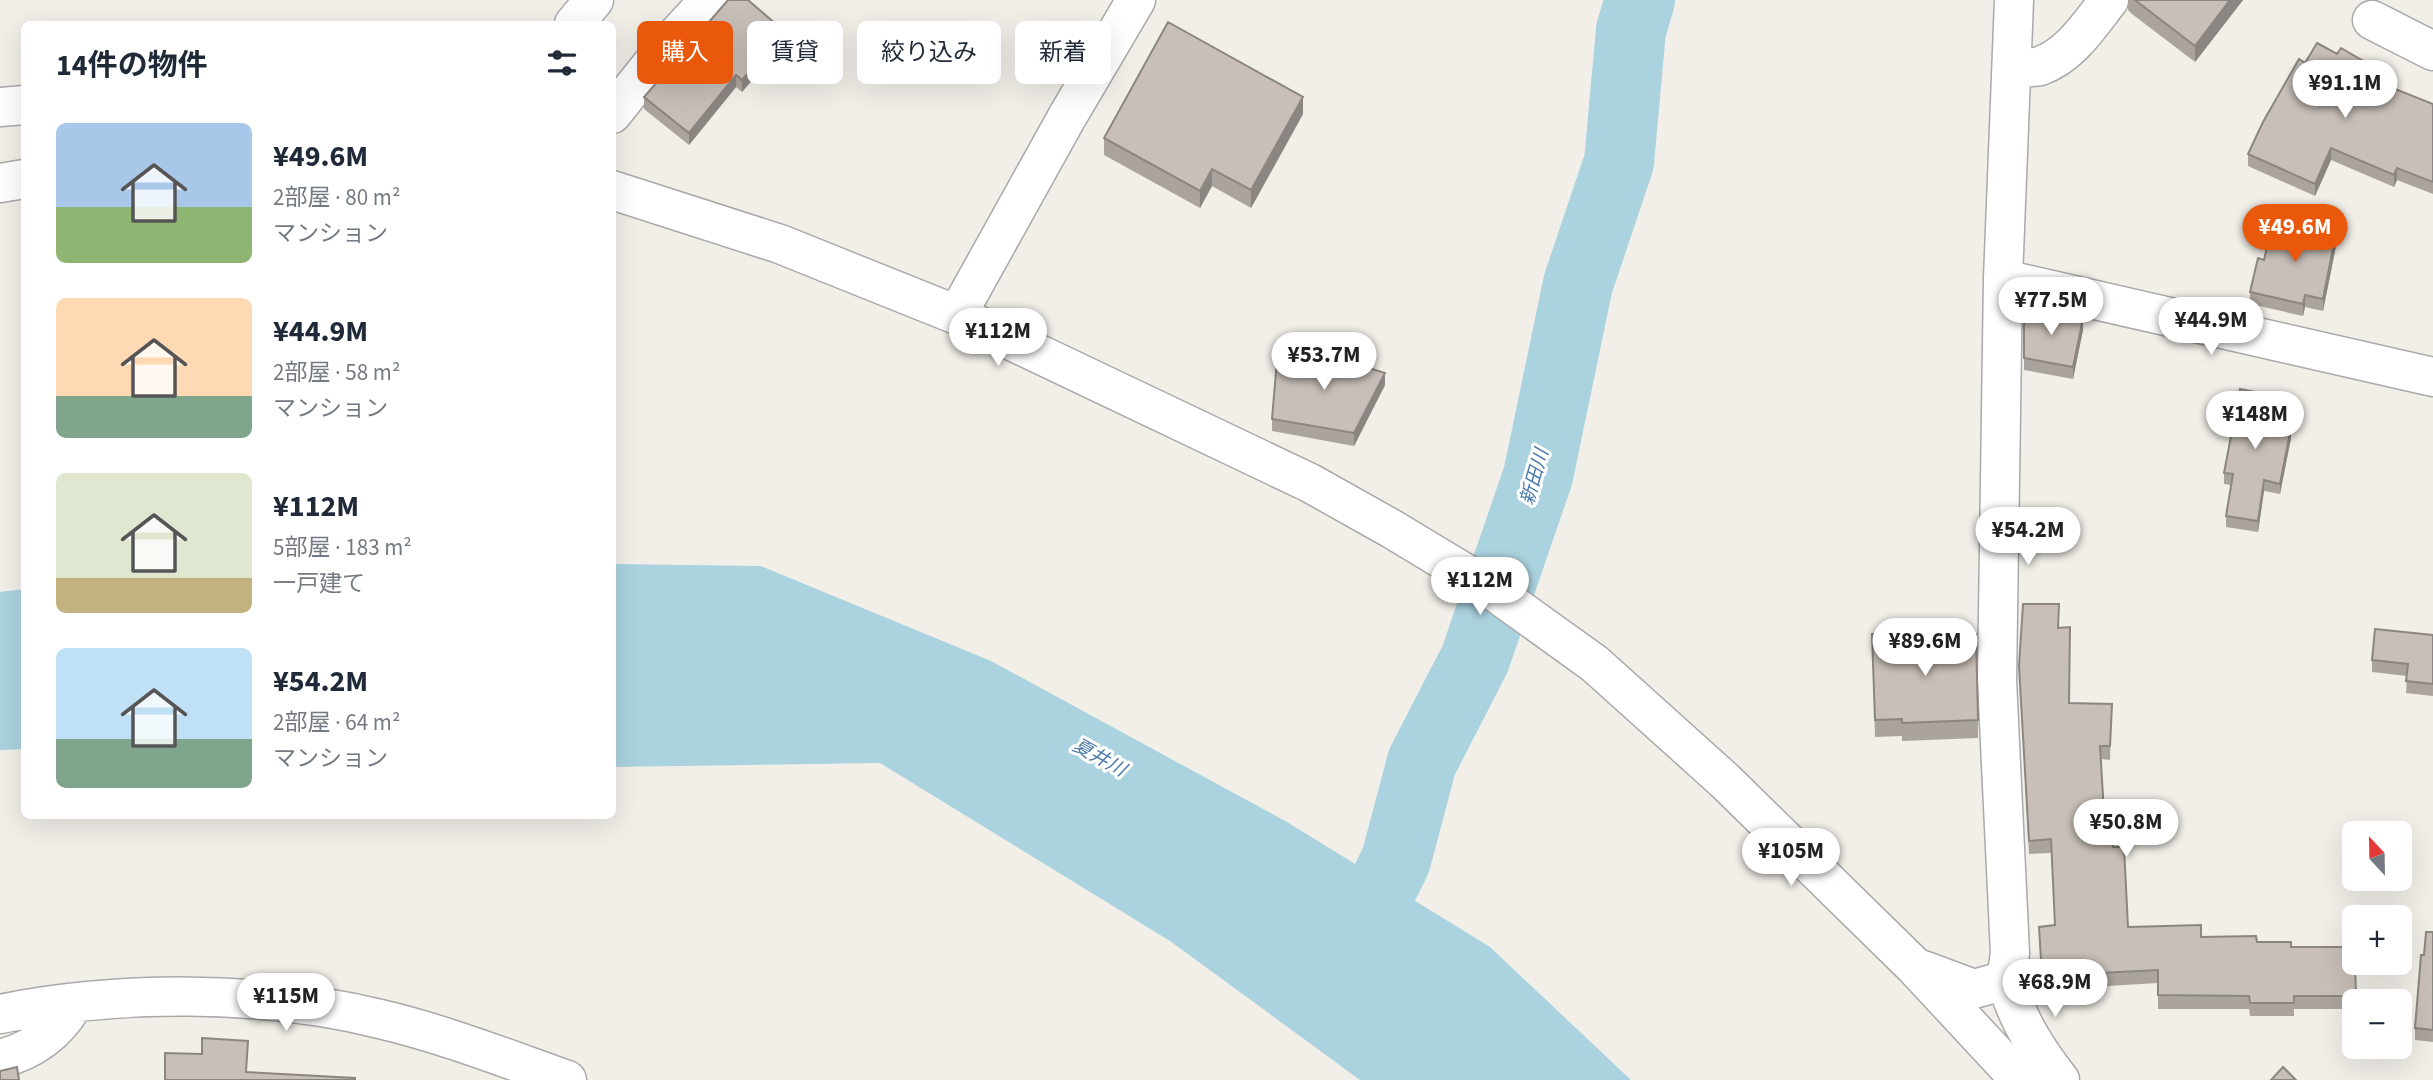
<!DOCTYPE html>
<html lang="ja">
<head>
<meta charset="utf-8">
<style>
	:root { --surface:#fff; --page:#f2f2f3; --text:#1f2937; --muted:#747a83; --accent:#ea580c }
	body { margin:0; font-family:"Source Sans 3","Noto Sans JP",sans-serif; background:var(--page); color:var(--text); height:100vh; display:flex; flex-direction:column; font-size:26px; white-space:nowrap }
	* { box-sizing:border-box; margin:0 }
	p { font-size:23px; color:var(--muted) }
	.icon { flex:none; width:38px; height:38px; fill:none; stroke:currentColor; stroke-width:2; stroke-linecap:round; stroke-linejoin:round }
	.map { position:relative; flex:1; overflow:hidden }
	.panel { position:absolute; left:21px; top:21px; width:595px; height:798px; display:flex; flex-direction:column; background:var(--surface); border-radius:10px; box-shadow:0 7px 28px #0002 }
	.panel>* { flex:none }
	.guide { position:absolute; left:637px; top:21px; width:665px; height:63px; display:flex; gap:14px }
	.needle { width:46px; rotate:338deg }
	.controls { position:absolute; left:2342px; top:821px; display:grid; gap:14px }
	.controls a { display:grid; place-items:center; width:70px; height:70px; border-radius:10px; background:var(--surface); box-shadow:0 7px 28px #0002; font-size:35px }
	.price { position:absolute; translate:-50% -60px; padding:0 16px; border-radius:24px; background:#fff; color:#222; font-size:23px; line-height:46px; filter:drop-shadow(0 2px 4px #0008) }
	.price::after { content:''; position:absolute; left:50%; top:42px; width:21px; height:16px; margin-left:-10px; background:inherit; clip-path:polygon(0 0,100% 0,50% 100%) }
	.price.selected { background:var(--accent); color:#fff }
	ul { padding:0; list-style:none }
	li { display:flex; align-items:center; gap:21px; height:175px; padding:0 35px }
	li span { display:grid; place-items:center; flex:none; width:196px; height:140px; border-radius:10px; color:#555 }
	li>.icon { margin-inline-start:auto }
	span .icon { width:84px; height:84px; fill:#fffc; stroke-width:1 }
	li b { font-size:30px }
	h2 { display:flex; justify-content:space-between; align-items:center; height:84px; padding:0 35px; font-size:30px }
	.chip { padding:0 24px; border-radius:10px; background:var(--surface); box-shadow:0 7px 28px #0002; font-size:24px; line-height:63px }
	.chip.selected { background:var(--accent); color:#fff }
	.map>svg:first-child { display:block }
	.water { fill:#aad3df }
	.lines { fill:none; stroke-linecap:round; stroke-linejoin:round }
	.river { stroke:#aad3df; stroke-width:70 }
	.minor-casing { stroke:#a9a9a9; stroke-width:41 }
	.minor { stroke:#fff; stroke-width:38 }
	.wall { fill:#aba49e }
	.shaded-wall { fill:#8b8681 }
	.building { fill:#c7bfb8; stroke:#8b8681; stroke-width:2 }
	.labels { text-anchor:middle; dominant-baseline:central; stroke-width:6; stroke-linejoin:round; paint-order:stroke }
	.water-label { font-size:19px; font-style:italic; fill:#4a7aab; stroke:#fff }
</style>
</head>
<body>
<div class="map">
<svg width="2433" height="1080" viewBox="0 0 2433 1080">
	<rect width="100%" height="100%" fill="#f2efe9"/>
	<path class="water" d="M 613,564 L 761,566 L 991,661 L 1287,822 L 1490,947 L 1631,1080 L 1360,1080 L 1170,941 L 880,763 L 613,767 Z
		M 24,589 L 24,749 L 0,750 L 0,592 Z"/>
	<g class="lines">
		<path class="river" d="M 1360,933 L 1396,860 L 1422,762 L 1475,659 L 1538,476 L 1578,284 L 1619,162 L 1631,30 L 1640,0"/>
		<g class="minor-casing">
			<path id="minor" d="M 2372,20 L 2433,51
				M 574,24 L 594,0
				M 2013,67 C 2021,67 2033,68 2040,66 C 2071,55 2090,24 2109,0
				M 0,107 L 24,105
				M 612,114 L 664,49 L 709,0
				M 0,183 L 24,179
				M 612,190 L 780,244 L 957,315 L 1310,483 L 1392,529 L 1488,587 L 1595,664 L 1724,780 L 1915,967 L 2020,1080
				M 2003,279 L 2433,377
				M 957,315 L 1067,117 L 1136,0
				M 1923,970 L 1974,989 L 2006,980 L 2010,953 L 1997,680 L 2003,279 L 2014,0
				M 2006,980 C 2016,1017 2036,1050 2060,1080
				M 0,1014 C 119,990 262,990 380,1019 C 444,1034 505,1058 567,1080
				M 0,1059 C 32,1051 58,1032 74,1003"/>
		</g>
		<use href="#minor" class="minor"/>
	</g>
	<path class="wall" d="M 2128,0 L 2243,0 L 2195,62 L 2132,14 L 2128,10 Z
		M 784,43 L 742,92 L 736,87 L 689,145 L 644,109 L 644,97 Z
		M 2305,63 L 2372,78 L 2371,80 L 2433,104 L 2433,194 L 2397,180 L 2394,187 L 2331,160 L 2315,196 L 2248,166 L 2248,154 Z
		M 1303,114 L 1251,208 L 1212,186 L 1200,208 L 1104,155 L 1104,138 Z
		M 2336,246 L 2323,311 L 2305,307 L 2303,316 L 2250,304 L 2250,292 L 2264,260 Z
		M 2024,326 L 2083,330 L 2073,379 L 2024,370 Z
		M 1385,385 L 1354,446 L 1272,431 L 1272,419 Z
		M 2286,409 L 2283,425 L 2291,438 L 2280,494 L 2264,491 L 2258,532 L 2226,527 L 2226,516 L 2231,485 L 2224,484 L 2224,473 Z
		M 2059,628 L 2069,703 L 2112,704 L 2110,760 L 2101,759 L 2104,812 L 2113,847 L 2128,927 L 2201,937 L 2257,942 L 2347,954 L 2355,962 L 2356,1001 L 2354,1001 L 2354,1009 L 2294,1009 L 2294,1016 L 2250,1016 L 2249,1009 L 2158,1009 L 2158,983 L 2042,990 L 2039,927 L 2055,925 L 2051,853 L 2029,854 L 2019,666 Z
		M 1872,634 L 1914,637 L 1978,720 L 1978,738 L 1902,741 L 1902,736 L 1875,737 Z
		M 2433,635 L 2433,696 L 2406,693 L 2407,676 L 2372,672 L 2372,660 Z
		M 2433,932 L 2433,1042 L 2415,1040 L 2415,1028 L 2424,955 Z"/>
	<path class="shaded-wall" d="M 2230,0 L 2243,0 L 2195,62 L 2195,46 Z
		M 784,31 L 784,43 L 742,92 L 742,80 Z
		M 2372,66 L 2372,78 L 2365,89 L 2365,77 Z
		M 736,75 L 736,87 L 689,145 L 689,133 Z
		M 1303,97 L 1303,114 L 1251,208 L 1251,190 Z
		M 2331,148 L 2331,160 L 2315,196 L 2315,184 Z
		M 2397,168 L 2397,180 L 2394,187 L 2394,175 Z
		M 1212,169 L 1212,186 L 1200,208 L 1200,191 Z
		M 2336,233 L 2336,246 L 2323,311 L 2323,299 Z
		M 2305,295 L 2305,307 L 2303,316 L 2303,304 Z
		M 2083,318 L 2083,330 L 2073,379 L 2073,367 Z
		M 1385,373 L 1385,385 L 1354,446 L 1354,433 Z
		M 2286,398 L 2286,409 L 2281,436 L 2281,425 Z
		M 2291,427 L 2291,438 L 2280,494 L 2280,484 Z
		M 2264,480 L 2264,491 L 2258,532 L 2258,521 Z"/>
	<path class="building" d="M 728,0 L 748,0 L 784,31 L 742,80 L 736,75 L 689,133 L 644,97 Z
		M 2135,0 L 2230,0 L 2195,46 Z
		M 1168,22 L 1303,97 L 1251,190 L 1212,169 L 1200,191 L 1104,138 Z
		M 2317,43 L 2337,54 L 2341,48 L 2372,66 L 2365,77 L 2433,104 L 2433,182 L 2397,168 L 2394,175 L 2331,148 L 2315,184 L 2248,154 L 2263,122 L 2299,59 L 2305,63 Z
		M 2281,222 L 2336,233 L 2323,299 L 2305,295 L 2303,304 L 2250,292 L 2258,258 L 2264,260 L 2272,225 L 2280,228 Z
		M 2027,308 L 2083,318 L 2073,367 L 2024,358 L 2024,326 Z
		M 1325,354 L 1385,373 L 1354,433 L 1272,419 L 1277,360 Z
		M 2240,389 L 2286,398 L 2281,425 L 2291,427 L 2280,484 L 2264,480 L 2258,521 L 2226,516 L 2233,474 L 2224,473 Z
		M 2023,604 L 2059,604 L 2058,628 L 2070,627 L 2069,703 L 2112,704 L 2110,746 L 2100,746 L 2104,812 L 2110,812 L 2113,847 L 2124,847 L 2128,927 L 2201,925 L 2201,937 L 2256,936 L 2257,942 L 2291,942 L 2291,947 L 2347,947 L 2347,954 L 2354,954 L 2354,962 L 2355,962 L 2356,996 L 2294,996 L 2294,1003 L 2250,1003 L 2249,996 L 2158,995 L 2158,970 L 2042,976 L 2039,927 L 2055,925 L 2051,839 L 2029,841 L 2019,666 Z
		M 2375,629 L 2433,635 L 2433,684 L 2406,681 L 2408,664 L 2372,660 Z
		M 1914,632 L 1914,637 L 1976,634 L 1978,720 L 1902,723 L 1902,719 L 1875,720 L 1872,634 Z
		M 2426,932 L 2433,932 L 2433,1030 L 2415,1028 L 2421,955 L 2424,955 Z
		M 202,1038 L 248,1041 L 246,1072 L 355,1078 L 355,1080 L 165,1080 L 165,1053 L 202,1054 Z
		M 17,1067 L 19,1080 L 0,1080 L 0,1071 Z
		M 2283,1067 L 2296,1080 L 2271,1080 Z"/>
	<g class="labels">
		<g class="water-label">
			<text transform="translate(1535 477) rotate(-74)">新田川</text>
			<text transform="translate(1099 758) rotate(29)">夏井川</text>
		</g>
	</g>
</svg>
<div class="controls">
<a><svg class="needle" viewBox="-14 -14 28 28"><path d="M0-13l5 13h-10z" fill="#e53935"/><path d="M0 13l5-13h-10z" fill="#747a83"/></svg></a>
<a>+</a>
<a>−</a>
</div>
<b class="price" style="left:2345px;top:120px">¥91.1M</b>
<b class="price selected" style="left:2295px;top:264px">¥49.6M</b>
<b class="price" style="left:2051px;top:337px">¥77.5M</b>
<b class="price" style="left:2211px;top:357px">¥44.9M</b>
<b class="price" style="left:998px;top:368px">¥112M</b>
<b class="price" style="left:1324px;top:392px">¥53.7M</b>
<b class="price" style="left:2255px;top:451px">¥148M</b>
<b class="price" style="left:2028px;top:567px">¥54.2M</b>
<b class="price" style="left:1480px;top:617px">¥112M</b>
<b class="price" style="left:1925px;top:678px">¥89.6M</b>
<b class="price" style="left:2126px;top:859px">¥50.8M</b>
<b class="price" style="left:1791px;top:888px">¥105M</b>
<b class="price" style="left:2055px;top:1019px">¥68.9M</b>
<b class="price" style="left:286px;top:1033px">¥115M</b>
<div class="guide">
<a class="chip selected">購入</a>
<a class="chip">賃貸</a>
<a class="chip">絞り込み</a>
<a class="chip">新着</a>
</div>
<section class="panel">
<h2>14件の物件<svg class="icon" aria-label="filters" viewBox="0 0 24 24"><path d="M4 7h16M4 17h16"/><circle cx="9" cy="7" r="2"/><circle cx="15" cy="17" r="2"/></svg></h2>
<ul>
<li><span style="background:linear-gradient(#a9c7e8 60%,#8fb573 0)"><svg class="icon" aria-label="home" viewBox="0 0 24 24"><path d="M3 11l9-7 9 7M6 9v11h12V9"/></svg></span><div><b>¥49.6M</b><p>2部屋 · 80 m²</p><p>マンション</p></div></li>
<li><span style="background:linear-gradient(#ffd9b3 70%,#7fa58c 0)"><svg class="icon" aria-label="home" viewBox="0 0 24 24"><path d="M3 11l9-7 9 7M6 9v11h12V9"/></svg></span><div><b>¥44.9M</b><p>2部屋 · 58 m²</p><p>マンション</p></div></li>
<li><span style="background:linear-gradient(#dfe7d0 75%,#c2b280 0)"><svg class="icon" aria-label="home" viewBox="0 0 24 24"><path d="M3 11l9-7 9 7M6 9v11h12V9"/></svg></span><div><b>¥112M</b><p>5部屋 · 183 m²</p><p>一戸建て</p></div></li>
<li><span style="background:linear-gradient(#bfe0f5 65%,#7fa58c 0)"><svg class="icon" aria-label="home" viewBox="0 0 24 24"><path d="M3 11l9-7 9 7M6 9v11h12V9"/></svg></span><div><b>¥54.2M</b><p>2部屋 · 64 m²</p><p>マンション</p></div></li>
</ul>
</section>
</div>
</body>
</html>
